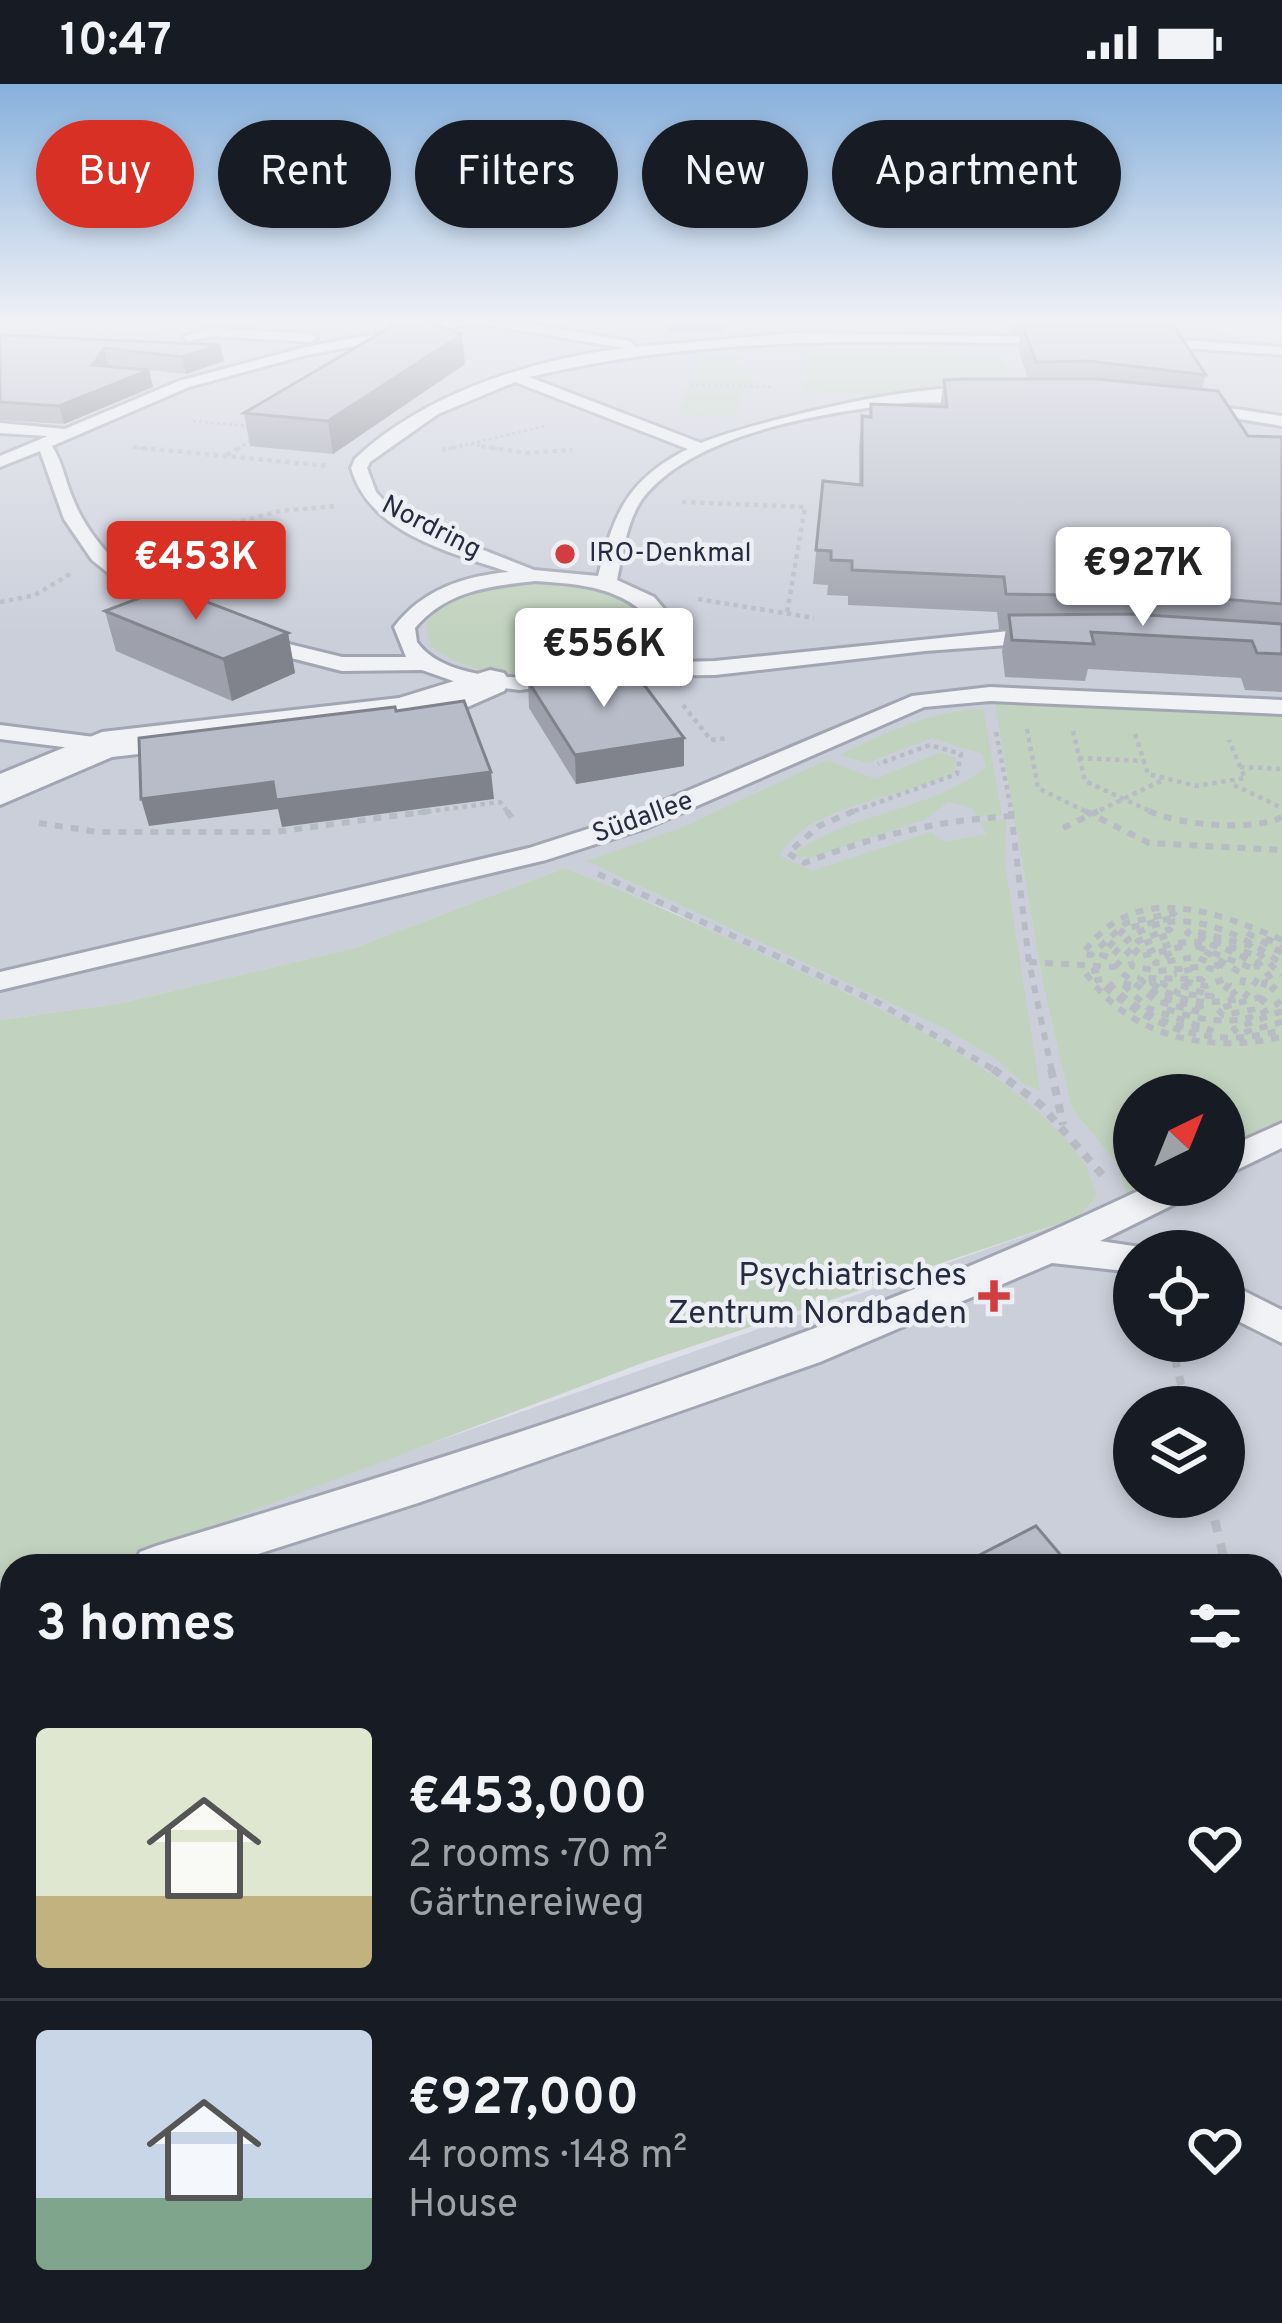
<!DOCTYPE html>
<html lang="en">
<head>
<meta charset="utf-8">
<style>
	:root { --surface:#171b24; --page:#242831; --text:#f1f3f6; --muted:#9ea1a6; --line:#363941; --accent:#d93025 }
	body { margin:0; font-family:Overpass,sans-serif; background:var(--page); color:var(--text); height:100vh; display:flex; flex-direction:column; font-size:45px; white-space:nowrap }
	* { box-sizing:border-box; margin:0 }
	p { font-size:39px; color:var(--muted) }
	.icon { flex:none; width:66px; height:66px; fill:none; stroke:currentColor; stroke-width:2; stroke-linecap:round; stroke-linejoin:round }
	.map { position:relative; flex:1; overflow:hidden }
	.side { position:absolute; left:0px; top:1470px; width:1284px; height:771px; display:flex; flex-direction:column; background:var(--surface); border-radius:36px 36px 0 0; box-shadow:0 6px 18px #0003 }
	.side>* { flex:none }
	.banner { position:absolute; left:36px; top:36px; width:1212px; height:108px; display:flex; gap:24px }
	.needle { width:78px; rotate:43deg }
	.fabs { position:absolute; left:1113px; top:990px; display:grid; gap:24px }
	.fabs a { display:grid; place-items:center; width:132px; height:132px; border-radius:50%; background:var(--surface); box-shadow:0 6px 18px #0003; font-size:60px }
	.price { position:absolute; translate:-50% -102px; padding:0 27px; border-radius:12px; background:#fff; color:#222; font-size:39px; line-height:78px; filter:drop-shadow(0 3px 6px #0008) }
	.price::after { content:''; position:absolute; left:50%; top:72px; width:36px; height:27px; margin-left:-18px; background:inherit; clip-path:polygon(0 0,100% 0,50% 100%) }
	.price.selected { background:var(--accent); color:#fff }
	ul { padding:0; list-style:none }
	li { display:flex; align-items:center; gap:36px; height:300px; padding:0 36px }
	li+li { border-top:3px solid var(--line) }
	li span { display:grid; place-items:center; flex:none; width:336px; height:240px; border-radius:12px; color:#555 }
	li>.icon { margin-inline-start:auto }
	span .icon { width:144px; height:144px; fill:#fffc; stroke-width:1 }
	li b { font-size:51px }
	h2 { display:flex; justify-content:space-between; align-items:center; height:144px; padding:0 36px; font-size:51px }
	.tag { padding:0 42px; border-radius:54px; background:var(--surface); box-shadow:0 6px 18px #0003; font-size:42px; line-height:108px }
	.tag.selected { background:var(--accent); color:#fff }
	.status { display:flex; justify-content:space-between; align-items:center; height:84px; padding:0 60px; background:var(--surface); direction:ltr }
	.status svg { height:33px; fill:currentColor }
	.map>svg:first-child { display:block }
	.built { fill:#cbcfda; fill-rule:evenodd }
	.green { fill:#c1d2be }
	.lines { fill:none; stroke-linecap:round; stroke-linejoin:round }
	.lane-casing { stroke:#a2a6b2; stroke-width:6 }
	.street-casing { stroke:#a2a6b2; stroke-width:6 }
	.path-far4 { stroke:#b7bbc3; stroke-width:3; stroke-dasharray:3 3; stroke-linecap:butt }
	.path-far3 { stroke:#b7bbc3; stroke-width:4.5; stroke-dasharray:4.5 4.5; stroke-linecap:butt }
	.path-far2 { stroke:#b7bbc3; stroke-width:6; stroke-dasharray:8 8; stroke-linecap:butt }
	.path-far1 { stroke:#b7bbc3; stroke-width:8; stroke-dasharray:9 9; stroke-linecap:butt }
	.path { stroke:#b7bbc3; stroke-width:9; stroke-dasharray:12 12; stroke-linecap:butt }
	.lane { fill:#f0f2f6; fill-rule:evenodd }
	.street { fill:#f0f2f6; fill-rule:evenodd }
	.wall { fill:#9ea1ac }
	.shaded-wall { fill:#81838c }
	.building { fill:#b8bbc8; stroke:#81838c; stroke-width:3 }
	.poi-dot { fill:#d23d3f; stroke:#edeff5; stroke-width:4.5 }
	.labels { text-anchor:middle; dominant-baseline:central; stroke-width:9; stroke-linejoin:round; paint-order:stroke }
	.far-street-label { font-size:27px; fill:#262c3f; stroke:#edeff5 }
	.far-poi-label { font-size:27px; fill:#262c3f; stroke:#edeff5; text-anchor:start }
	.poi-label { font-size:33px; fill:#262c3f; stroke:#edeff5; text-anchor:end }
</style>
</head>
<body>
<div class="status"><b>10:47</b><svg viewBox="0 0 49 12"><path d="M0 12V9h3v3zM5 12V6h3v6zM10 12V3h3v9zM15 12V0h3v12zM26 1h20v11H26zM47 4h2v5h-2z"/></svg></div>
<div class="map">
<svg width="1282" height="2239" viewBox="0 0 1282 2239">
	<rect width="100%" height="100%" fill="#dde0e8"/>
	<path class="built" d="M 0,235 L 1200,235 L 1221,248 L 1282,261 L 1282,2239 L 0,2239 L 0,1523 L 12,1518 L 12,2229 L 1272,2229 L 1272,1482 L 107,1482 L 392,1373 L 1079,1133 L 1097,1112 L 1051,1042 L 1001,998 L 934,954 L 673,828 L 565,784 L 354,864 L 117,920 L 0,936 ZM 1134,1011 L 1224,1011 L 1224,1101 L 1134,1101 ZM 1134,1167 L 1224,1167 L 1224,1257 L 1134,1257 ZM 1134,1323 L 1224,1323 L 1224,1413 L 1134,1413 Z"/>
	<path class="green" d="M 877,257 L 1002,276 L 1011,292 C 960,322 862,309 802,307 L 807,270 L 711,266 L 718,258 Z
		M 699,270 L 738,272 L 756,302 L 690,300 Z
		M 688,303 L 744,304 L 735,333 L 678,331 Z
		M 535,498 C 579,498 616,504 650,532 L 648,555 C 598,604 485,605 431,562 L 426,540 C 449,505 497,501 535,498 Z
		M 995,619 L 1282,632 L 1282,1035 L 1224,1064 L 1224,1011 L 1134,1011 L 1134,1101 L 1146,1101 L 1127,1110 L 1116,1078 L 1072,1024 L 1043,898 Z
		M 983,625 L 1002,731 L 977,733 L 972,724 L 948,718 L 926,735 L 810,774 L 798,773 L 796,768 C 855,727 929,728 986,683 L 982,670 L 932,654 L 867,679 L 840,671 C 887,648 930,627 983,625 Z
		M 941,668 L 956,674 L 955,688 C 906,714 804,721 780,772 L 812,787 L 931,748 L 944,758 L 987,750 L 980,738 L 1006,735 L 1005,780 L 1040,1006 L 1025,1001 L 998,976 L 944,944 L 587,777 L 683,743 L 827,676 L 875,695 Z
		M 565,784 C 640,813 713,847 786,881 C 889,929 1004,979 1078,1070 C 1088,1082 1092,1099 1097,1112 L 1079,1133 L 645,1278 L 107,1482 L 12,1482 L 12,1518 L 0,1523 L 0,936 L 117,920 L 354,864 Z
		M 1282,1799 L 1282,2239 L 878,2239 L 883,2229 L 1272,2229 L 1272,1805 Z
		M 0,1803 L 12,1806 L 12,2229 L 299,2229 L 293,2239 L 0,2239 Z"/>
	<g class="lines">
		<g class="lane-casing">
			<path id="lane" d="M 456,235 L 498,235 L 630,257 L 636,263 L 794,249 L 1069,253 L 1064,260 C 884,257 706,250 529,293 L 701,359 C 751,339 955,286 997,311 C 976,323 932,317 906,319 C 828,328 701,347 647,409 C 627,431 623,469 617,496 L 654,513 L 676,539 L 663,570 L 646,579 L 715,577 L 1009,547 L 1051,546 L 1062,552 L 1051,558 L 925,567 L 715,591 L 626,592 L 520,606 L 459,599 L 422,586 L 342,587 L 240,561 L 237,556 L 248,550 L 342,573 L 406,573 L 394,543 C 422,506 463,492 509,488 C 450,468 370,450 351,384 L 355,375 C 424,309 532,276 624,264 L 476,239 L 307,271 L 189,303 L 52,362 C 63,379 65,397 73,415 C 96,472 144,504 198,529 L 198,537 L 184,537 L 143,517 L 92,476 L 64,435 L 40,367 L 0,383 L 0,372 L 48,352 L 0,349 L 0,339 L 65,345 L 179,297 L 306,263 ZM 515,298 L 688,365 C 627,396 614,429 598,492 L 534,486 L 425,443 L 387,420 L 376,408 L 367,384 L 370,378 L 438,330 ZM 535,497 C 581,500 624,503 655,540 C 652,548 649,558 641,564 C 595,597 454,611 417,558 L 415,544 C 446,507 489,502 535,497 Z
				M 213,244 L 310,250 L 317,254 L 310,258 L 213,252 L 189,257 L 182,253 Z
				M 1137,253 L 1282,263 L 1282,271 L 1132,260 Z
				M 1183,317 L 1282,332 L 1282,342 L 1178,325 L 1175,322 Z
				M 990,603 L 1282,616 L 1282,630 L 990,617 L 924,623 L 646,744 L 546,776 L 0,906 L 0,888 L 529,764 L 628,732 L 912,612 Z
				M 0,641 L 102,654 L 114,661 L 102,668 L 0,655 Z
				M 1282,1039 L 1282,1064 L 1224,1092 L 1224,1065 Z
				M 1151,1101 L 1200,1101 L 1195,1110 L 1100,1157 L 1147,1164 L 1134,1167 L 1134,1188 L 1052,1179 L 820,1278 L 418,1419 L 220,1482 L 133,1482 L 140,1468 L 156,1462 C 495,1359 831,1254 1151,1101 Z
				M 1224,1197 L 1282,1226 L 1282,1259 L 1224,1230 Z
				M 12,1506 L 12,1548 L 0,1551 L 0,1509 Z
				M 1282,1750 L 1282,1806 L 1272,1810 L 1272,1755 Z
				M 818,2229 L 886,2229 L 881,2239 L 814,2239 Z"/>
		</g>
		<g class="street-casing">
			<path id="street" d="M 490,586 L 504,589 L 510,598 L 504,607 L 463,625 L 399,640 L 112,673 L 0,721 L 0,690 L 102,648 L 399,614 Z"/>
		</g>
		<path class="path-far4" d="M 84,260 L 105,248 L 155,251
			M 690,301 L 771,303
			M 193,337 L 256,343
			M 471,360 L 499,365
			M 133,363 L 149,365
			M 238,365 L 255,354
			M 448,365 L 545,342"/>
		<path class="path-far3" d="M 481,362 L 526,369 L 572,366
			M 133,363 L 328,382
			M 442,366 L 461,362
			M 227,371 L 242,362
			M 682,418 L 805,423 L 787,529
			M 145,461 L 280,427 L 336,422
			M 698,515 L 814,534
			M 0,518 L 35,511 L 70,490
			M 683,621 L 711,656 L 729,654
			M 1027,645 L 1038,704 L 1091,730
			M 1073,647 L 1085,697 L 1156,730
			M 996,648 L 1012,730
			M 1135,650 L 1148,690 L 1196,702 L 1245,694 L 1229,656
			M 1079,674 L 1144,677
			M 1240,683 L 1282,685
			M 1234,701 L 1282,724
			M 409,730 L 500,718 L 509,730
			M 846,730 L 957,690 L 961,670 L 930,661 L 878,680
			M 1092,730 L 1161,697"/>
		<path class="path-far2" d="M 507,727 L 514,737
			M 854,727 L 819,742 L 788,769 L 804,779 C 878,751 933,737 1012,732
			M 1011,727 L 1029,878 L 1052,988
			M 1085,727 L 1149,759 L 1282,766
			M 1149,727 C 1178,741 1254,748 1282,733
			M 39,739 L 98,748 L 275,748 L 431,727
			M 1063,744 L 1098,727
			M 598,790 L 877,918 L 998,988
			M 1247,849 L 1282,869
			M 1266,854 L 1282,863
			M 1282,856 C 1213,826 1133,796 1083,870 L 1091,871 L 1126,839 L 1173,829 L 1177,833 L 1124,845 L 1102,871 L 1111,874 C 1158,811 1229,840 1282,880
			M 1029,878 L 1115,883 L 1156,917 L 1203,929 L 1201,923 C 1176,918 1156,915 1140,894 L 1203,895 L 1209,884 L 1218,887 L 1220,883 L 1196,873 L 1155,879 L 1180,863 L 1142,872 C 1182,848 1219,858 1257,881 L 1257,886 L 1198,863 L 1244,891 L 1242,902 L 1231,911 L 1224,907 L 1229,900 L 1225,895 L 1206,902 L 1183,897 L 1180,901 L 1212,912 L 1179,910 L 1162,899 L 1152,899 C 1180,920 1211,921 1244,914 L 1259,893 L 1265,897 L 1260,913 L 1217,925 L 1223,931 L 1256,925 L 1276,901 L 1252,870 L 1187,849 L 1191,846 L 1251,862 L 1282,891
			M 1115,883 L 1138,857 L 1169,845 L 1173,849 L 1142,860 L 1130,875 L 1132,882 L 1158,887 L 1199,883 L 1174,890
			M 1099,886 L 1085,888 C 1129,953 1208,970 1282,953
			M 1131,901 L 1120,898 L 1148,924 L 1211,946 C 1168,945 1134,926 1105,895 L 1097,896 C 1148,945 1213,966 1282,946
			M 1167,925 C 1207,939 1248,945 1282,916
			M 1282,927 L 1234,945 L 1238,950 L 1282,938"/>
		<path class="path-far1" d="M 993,985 L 1041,1021 L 1104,1093
			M 1051,985 L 1063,1041
			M 1171,1257 L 1184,1313"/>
		<path class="path" d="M 1184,1310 L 1187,1323
			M 1209,1413 L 1226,1482
			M 1272,1670 L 1282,1711
			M 1272,1710 L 1282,1716"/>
		<use href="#lane" class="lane"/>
		<use href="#street" class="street"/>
	</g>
	<path class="wall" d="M 667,235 L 727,235 L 724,247 L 667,248 Z
		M 1008,235 L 1159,235 L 1158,241 L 1206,291 L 1202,305 L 1248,352 L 1282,353 L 1282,608 L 1245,606 L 1241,594 L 1088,585 L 1085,597 L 1005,593 L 1002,567 L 1006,545 L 999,545 L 997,528 L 848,521 L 848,512 L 827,511 L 828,501 L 813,500 L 823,397 L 859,400 L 859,362 L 862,332 L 869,333 L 871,320 L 940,323 L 944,296 L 1028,295 L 1018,265 L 1021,248 L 1012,248 Z
		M 0,251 L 224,277 L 186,290 L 149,286 L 153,303 L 64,340 L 0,336 Z
		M 465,280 L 333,370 L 250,362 L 244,329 Z
		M 105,527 L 288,549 L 295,589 L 232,617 L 116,567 Z
		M 528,597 L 684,654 L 684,682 L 576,700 L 529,624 Z"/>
	<path class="shaded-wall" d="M 462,250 L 465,280 L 333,370 L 328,337 Z
		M 220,261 L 224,277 L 186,290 L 182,273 Z
		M 104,264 L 108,281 L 97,298 L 93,281 Z
		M 149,286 L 153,303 L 64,340 L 59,322 Z
		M 288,549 L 295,589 L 232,617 L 223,575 Z
		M 684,654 L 684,682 L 576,700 L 575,671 Z
		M 491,688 L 494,715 L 282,743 L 278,725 L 149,742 L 141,715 L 273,698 Z"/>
	<path class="building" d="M 404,235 L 420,235 L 462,250 L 328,337 L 244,329 Z
		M 1022,240 L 1173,241 L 1206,291 L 1089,277 L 1036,278 Z
		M 0,251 L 220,261 L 182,273 L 104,264 L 93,281 L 149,286 L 59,322 L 0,318 Z
		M 965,295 L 1097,295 L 1218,307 L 1248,352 L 1282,353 L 1282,520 L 1200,513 L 1006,510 L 1004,493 L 852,486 L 852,477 L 831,476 L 831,467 L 816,466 L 823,397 L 862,401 L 862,332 L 871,333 L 871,320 L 947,323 L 944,296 Z
		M 168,503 L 288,549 L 223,575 L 105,527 Z
		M 1132,530 L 1282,540 L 1282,570 L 1257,569 L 1252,557 L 1091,548 L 1094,560 L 1012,556 L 1009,531 Z
		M 630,582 L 684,654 L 575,671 L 528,597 Z
		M 464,617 L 491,688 L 276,716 L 273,698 L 141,715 L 139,654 L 395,623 L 396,627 Z
		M 1036,1442 L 1070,1482 L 958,1482 Z
		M 349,2229 L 438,2229 L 449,2239 L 343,2239 Z"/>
	<linearGradient id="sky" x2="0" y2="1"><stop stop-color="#87b0dc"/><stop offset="0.43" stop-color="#f0f1f5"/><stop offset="1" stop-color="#f0f1f5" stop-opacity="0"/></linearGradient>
	<rect width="1282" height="549" fill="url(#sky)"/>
	<g class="poi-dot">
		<circle cx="565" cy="470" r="12"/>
		<path d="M988 1194h12v12h12v12h-12v12h-12v-12h-12v-12h12z"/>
	</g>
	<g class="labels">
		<g class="far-street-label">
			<text transform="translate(431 444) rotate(27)">Nordring</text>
			<text transform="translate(643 734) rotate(-20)">Südallee</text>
		</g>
		<g class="far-poi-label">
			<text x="589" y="470">IRO-Denkmal</text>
		</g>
		<g class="poi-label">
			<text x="967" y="1193">Psychiatrisches<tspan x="967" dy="38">Zentrum Nordbaden</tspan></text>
		</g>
	</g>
</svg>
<div class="fabs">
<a><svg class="needle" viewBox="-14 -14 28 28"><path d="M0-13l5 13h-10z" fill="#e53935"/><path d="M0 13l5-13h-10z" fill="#9ea1a6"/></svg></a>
<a><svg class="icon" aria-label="locate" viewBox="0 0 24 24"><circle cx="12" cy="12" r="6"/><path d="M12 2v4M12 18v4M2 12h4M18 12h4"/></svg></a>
<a><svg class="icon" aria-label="layers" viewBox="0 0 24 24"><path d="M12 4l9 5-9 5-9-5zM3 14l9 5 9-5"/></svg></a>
</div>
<b class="price selected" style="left:196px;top:539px">€453K</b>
<b class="price" style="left:1143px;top:545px">€927K</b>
<b class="price" style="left:604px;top:626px">€556K</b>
<div class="banner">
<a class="tag selected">Buy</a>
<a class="tag">Rent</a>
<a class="tag">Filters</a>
<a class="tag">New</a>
<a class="tag">Apartment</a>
</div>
<section class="side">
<h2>3 homes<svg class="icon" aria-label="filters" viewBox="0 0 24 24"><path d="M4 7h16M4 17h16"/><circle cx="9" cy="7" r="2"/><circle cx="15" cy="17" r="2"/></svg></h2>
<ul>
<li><span style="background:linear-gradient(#dfe7d0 70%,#c2b280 0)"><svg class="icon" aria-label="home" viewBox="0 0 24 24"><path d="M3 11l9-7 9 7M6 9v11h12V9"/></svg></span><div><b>€453,000</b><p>2 rooms · 70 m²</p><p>Gärtnereiweg</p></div><svg class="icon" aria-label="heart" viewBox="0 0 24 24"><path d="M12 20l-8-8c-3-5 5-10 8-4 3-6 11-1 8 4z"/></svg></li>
<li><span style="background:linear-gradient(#c9d6e8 70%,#7fa58c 0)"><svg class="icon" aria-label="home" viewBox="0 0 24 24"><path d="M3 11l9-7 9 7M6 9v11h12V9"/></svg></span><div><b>€927,000</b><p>4 rooms · 148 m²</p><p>House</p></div><svg class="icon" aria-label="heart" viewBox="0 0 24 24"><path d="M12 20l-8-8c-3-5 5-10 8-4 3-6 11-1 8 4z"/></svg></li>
</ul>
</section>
</div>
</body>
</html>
